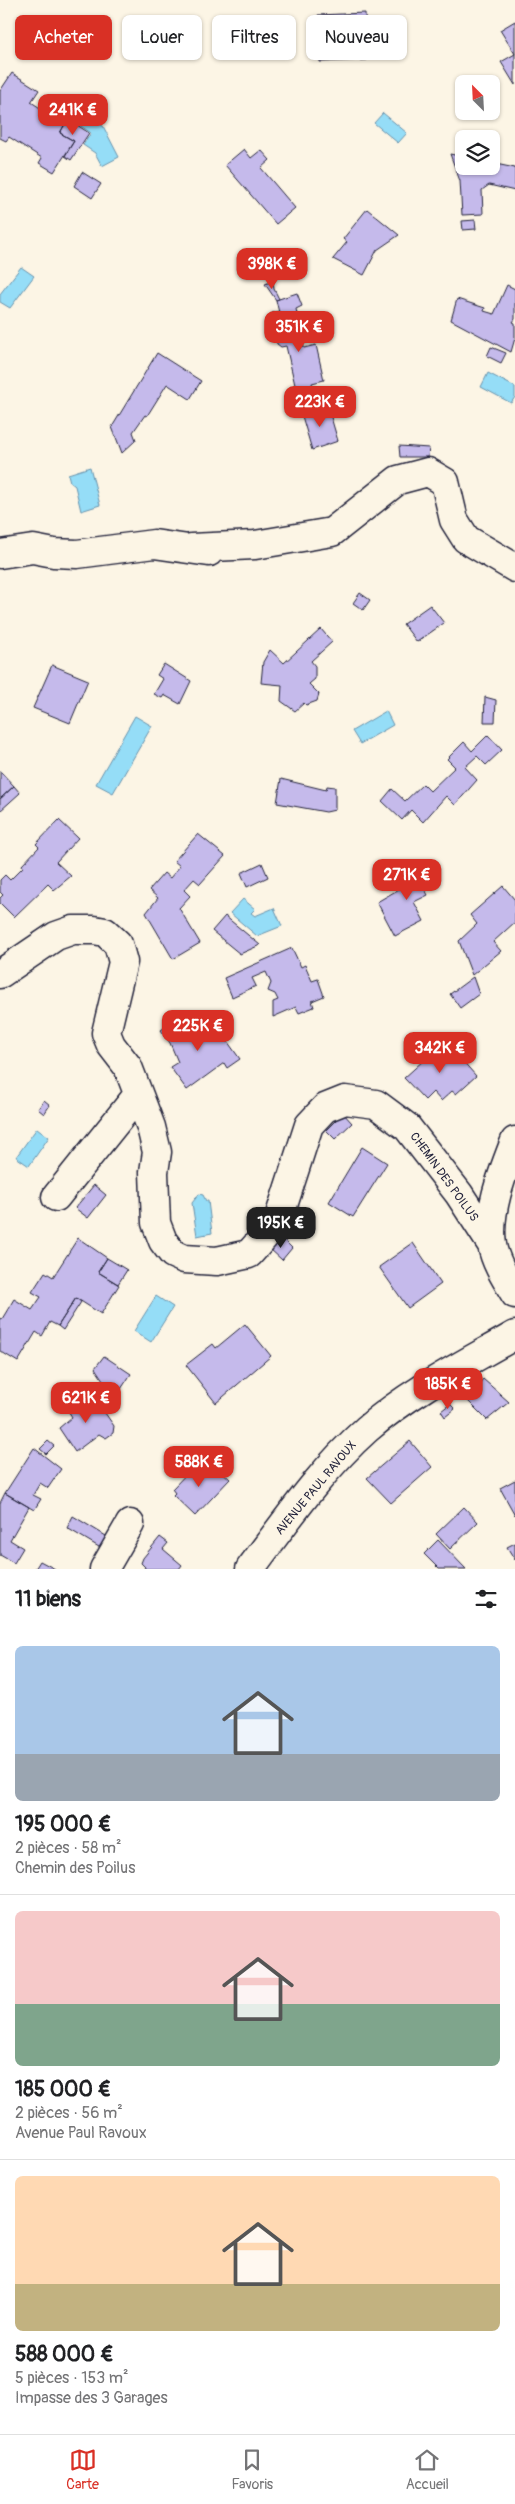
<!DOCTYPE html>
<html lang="fr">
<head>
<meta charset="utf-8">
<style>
	:root { --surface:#fff; --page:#f6f6f6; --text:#202124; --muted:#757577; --line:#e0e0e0; --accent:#d93025 }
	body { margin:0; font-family:Pangolin,sans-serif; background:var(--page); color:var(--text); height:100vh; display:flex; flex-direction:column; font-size:19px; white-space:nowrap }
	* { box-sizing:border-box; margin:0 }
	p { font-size:16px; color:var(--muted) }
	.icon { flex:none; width:28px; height:28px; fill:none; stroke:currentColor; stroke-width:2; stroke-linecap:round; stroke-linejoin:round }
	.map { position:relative; height:1569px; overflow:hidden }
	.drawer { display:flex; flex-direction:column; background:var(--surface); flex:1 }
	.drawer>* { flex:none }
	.top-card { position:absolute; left:15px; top:15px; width:485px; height:45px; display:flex; gap:10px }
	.needle { width:32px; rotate:336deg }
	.tools { position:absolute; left:455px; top:75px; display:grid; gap:10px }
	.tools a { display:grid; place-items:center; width:45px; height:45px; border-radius:8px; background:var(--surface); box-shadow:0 1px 4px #0004; font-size:25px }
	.price { position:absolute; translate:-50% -42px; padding:0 11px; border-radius:10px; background:var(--accent); color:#fff; font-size:16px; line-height:32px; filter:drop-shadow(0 1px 2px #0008) }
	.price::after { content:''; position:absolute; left:50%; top:30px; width:15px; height:11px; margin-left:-8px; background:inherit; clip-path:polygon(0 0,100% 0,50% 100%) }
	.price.active { background:#222; color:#fff }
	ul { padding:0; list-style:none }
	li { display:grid; align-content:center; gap:10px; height:265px; padding:0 15px }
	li+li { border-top:1px solid var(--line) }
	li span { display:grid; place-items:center; height:155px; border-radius:8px; color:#555 }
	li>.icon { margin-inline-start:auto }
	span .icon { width:90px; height:90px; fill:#fffc; stroke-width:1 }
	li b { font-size:21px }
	h2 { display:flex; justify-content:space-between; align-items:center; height:60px; padding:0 15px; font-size:21px }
	.tag { padding:0 18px; border-radius:8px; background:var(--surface); box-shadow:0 1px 4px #0004; font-size:18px; line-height:45px }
	.tag.active { background:var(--accent); color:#fff }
	.menu { display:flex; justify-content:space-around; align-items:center; height:70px; border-top:1px solid var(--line); background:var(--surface); font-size:14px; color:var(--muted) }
	.menu a { display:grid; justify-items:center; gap:2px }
	.menu .active { color:var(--accent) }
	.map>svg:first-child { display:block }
	.water { fill:#95ddf7; stroke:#6792ac }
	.building { fill:#c5baeb; stroke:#22223b }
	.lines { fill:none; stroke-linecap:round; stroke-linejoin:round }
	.minor-casing { stroke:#22223b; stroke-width:31 }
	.minor { stroke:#fcf5e5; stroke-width:28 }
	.labels { text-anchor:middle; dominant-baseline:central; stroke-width:4; stroke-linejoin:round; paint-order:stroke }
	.street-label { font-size:12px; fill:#22223b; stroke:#fcf5e5 }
</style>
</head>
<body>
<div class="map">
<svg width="515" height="1569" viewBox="0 0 515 1569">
	<rect width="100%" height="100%" fill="#fcf5e5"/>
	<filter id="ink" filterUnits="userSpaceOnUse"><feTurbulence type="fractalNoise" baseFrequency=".02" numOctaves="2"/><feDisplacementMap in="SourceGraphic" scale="10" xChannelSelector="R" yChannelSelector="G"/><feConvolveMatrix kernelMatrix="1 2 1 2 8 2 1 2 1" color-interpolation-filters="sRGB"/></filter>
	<g filter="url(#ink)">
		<path class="water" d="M 383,113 L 407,133 L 398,143 L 374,123 Z
			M 85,114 L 103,126 L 119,157 L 102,166 L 95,153 L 83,145 L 91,133 L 78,124 Z
			M 21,267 L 34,276 L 10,308 L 0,302 L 0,294 Z
			M 488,373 L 515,387 L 515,397 L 511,403 L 481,387 Z
			M 90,467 L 100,505 L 81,511 L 75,486 L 70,482 L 68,474 Z
			M 386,711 L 393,725 L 360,744 L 352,731 Z
			M 135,716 L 152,726 L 113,793 L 96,784 Z
			M 243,899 L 255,909 L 251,913 L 255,916 L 274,908 L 282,926 L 257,936 L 230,913 Z
			M 37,1128 L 49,1137 L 29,1166 L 16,1157 Z
			M 199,1194 L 203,1195 L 206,1201 L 208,1201 L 212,1233 L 197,1236 L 192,1203 Z
			M 156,1296 L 173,1307 L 151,1342 L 134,1331 Z"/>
		<path class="building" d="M 365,13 L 367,60 L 320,62 L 318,15 Z
			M 515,21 L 515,85 L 501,62 L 515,54 L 500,30 Z
			M 12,73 L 39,90 L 31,102 L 65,124 L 60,133 L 74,141 L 54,172 L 39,163 L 42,158 L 9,137 L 6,141 L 0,138 L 0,91 Z
			M 62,115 L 89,133 L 71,160 L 65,156 L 74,141 L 60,133 L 65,124 L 58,120 Z
			M 244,149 L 251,158 L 261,150 L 270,160 L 261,168 L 295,208 L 276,224 L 225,165 Z
			M 450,154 L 464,157 L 464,166 L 491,166 L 491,163 L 515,168 L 515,191 L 489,185 L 482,190 L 483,214 L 462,215 L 460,181 Z
			M 82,172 L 101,184 L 92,198 L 74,186 Z
			M 367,209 L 399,235 L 377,250 L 364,275 L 333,259 L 347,242 L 343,239 Z
			M 475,220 L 476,229 L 463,230 L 462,221 Z
			M 273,281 L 274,289 L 279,299 L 276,300 L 265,284 Z
			M 507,285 L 515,289 L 515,319 L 513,322 L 515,323 L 515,338 L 511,352 L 451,320 L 457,299 L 485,308 L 484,311 L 494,314 Z
			M 297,293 L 302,306 L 296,309 L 304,348 L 316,345 L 324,380 L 312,383 L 317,406 L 301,411 L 286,346 L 281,347 L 277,344 L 276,339 L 278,335 L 284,334 L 276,300 Z
			M 279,311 L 281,321 L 275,322 L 272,313 Z
			M 491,347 L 506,353 L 501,363 L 487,356 Z
			M 157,353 L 201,381 L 190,399 L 167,384 L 147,416 L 145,415 L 133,432 L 136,440 L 122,453 L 112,427 Z
			M 328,407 L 338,441 L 312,450 L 302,416 Z
			M 399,446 L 429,448 L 428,457 L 400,457 Z
			M 360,593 L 370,600 L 363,610 L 353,603 Z
			M 430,605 L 444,623 L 417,642 L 403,624 Z
			M 321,629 L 332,642 L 311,661 L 315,666 L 315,679 L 309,684 L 319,694 L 317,701 L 306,705 L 304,703 L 295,711 L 281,701 L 282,685 L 261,683 L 263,662 L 270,650 L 284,663 Z
			M 164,664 L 191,681 L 180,704 L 164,695 L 162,698 L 154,694 L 163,679 L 157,675 Z
			M 52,665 L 88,680 L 70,723 L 33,708 Z
			M 485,697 L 496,700 L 495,722 L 484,722 Z
			M 488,735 L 502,750 L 486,765 L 477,756 L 465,767 L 477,780 L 455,805 L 446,796 L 423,822 L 411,810 L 402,820 L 382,801 L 392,789 L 405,801 L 423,784 L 430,791 L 455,767 L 447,759 L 464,742 L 472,751 Z
			M 0,771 L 14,786 L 0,799 Z
			M 281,779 L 326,790 L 327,786 L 335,787 L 335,810 L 326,812 L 277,803 Z
			M 14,786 L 20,793 L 0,811 L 0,799 Z
			M 59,820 L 78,838 L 56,862 L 71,876 L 54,890 L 48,884 L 14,917 L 0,903 L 0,898 L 3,895 L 0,892 L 0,880 L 5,875 L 10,880 L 23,867 L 22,865 L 39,847 L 36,844 Z
			M 198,834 L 225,856 L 200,884 L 194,879 L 184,890 L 190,896 L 179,908 L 200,943 L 173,959 L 146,913 L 158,898 L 149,890 L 164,873 L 170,878 L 180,866 L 174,861 Z
			M 262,863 L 268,877 L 247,887 L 241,873 Z
			M 427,864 L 436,879 L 423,886 L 428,895 L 414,902 L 424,921 L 395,936 L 377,902 L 401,888 L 397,881 Z
			M 503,886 L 515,900 L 515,922 L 493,942 L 501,951 L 472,975 L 459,941 L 477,924 L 470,915 Z
			M 225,916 L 260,945 L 240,954 L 212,931 Z
			M 292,948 L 301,967 L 305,965 L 312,981 L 318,979 L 324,996 L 312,1001 L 314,1007 L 299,1013 L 296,1007 L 273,1017 L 273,1002 L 278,1000 L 275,994 L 268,991 L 271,983 L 266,972 L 252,978 L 256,986 L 232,997 L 224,978 Z
			M 473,977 L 479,994 L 460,1008 L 450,994 Z
			M 181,1016 L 193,1032 L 198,1028 L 202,1034 L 215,1024 L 240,1059 L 227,1068 L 224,1063 L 187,1090 L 170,1067 L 178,1062 L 170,1043 L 161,1030 Z
			M 445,1041 L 476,1076 L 456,1094 L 452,1091 L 441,1101 L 433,1092 L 425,1100 L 404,1078 Z
			M 44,1100 L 50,1105 L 44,1114 L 38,1109 Z
			M 343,1113 L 352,1123 L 335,1139 L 326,1130 Z
			M 362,1147 L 387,1163 L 353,1217 L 329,1202 Z
			M 94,1185 L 106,1195 L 88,1218 L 75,1208 Z
			M 281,1237 L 292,1248 L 282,1260 L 270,1249 Z
			M 78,1238 L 107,1258 L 98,1272 L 119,1285 L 101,1314 L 76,1298 L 58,1326 L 50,1322 L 42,1336 L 36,1332 L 18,1362 L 0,1351 L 0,1318 L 2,1319 L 14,1299 L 32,1310 L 41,1297 L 32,1292 L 45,1272 L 53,1277 Z
			M 413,1243 L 441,1284 L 408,1308 L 379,1267 Z
			M 107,1258 L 127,1270 L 118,1284 L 98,1272 Z
			M 76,1298 L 81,1302 L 63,1330 L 58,1326 Z
			M 245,1324 L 271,1356 L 216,1403 L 186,1365 L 213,1344 L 216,1348 Z
			M 104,1356 L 131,1374 L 115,1398 L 95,1368 Z
			M 483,1379 L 509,1402 L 487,1420 L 460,1393 L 468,1385 L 475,1381 L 478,1385 Z
			M 82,1396 L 88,1406 L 96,1400 L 114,1426 L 113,1433 L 106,1438 L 99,1434 L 75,1452 L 59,1428 L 72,1417 L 67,1409 L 69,1405 Z
			M 450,1404 L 455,1409 L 445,1417 L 441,1411 Z
			M 48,1441 L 54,1446 L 46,1454 L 40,1449 Z
			M 410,1441 L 432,1467 L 391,1503 L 367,1478 Z
			M 34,1448 L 61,1469 L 48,1488 L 40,1483 L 33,1495 L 41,1499 L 34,1510 L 5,1493 Z
			M 208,1465 L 209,1472 L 220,1470 L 230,1479 L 195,1516 L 173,1495 L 175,1493 L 172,1489 L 194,1466 Z
			M 515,1480 L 515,1515 L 500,1488 Z
			M 5,1493 L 29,1507 L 10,1540 L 23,1548 L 14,1563 L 0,1555 L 0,1503 Z
			M 464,1507 L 478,1522 L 450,1549 L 436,1534 Z
			M 73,1516 L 111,1539 L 104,1550 L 67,1528 Z
			M 160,1537 L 168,1543 L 163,1549 L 182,1565 L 179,1569 L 144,1569 L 145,1567 L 141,1563 L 143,1558 Z
			M 438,1540 L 466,1569 L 439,1569 L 424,1554 Z
			M 515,1543 L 515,1560 L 507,1547 Z
			M 40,1561 L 55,1569 L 35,1569 Z"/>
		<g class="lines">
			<g class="minor-casing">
				<path id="minor" d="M 191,548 L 255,545 L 332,532 L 398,480 L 428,472 L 445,482 L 454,520 L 466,539 L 515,568
					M 0,554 L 33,549 L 54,553 L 77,554 L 154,544 L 209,552
					M 0,974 L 56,936 L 73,930 L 94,930 L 105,932 L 118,944 L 123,962 L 106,1033 L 111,1045 L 128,1067 L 151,1127 L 157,1152 L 154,1172 L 156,1223 L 163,1241 L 173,1254 L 184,1259 L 217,1261 L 249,1254 L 278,1221 L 309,1125 L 325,1108 L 345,1100 L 376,1104 L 407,1127 L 459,1194 L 492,1245
					M 515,1141 C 503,1172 487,1211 492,1245 C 495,1262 506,1279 515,1294
					M 56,1197 L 137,1096
					M 104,1569 L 130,1524
					M 250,1569 C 286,1521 322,1469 367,1429 C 411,1391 465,1364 515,1335"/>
			</g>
			<use href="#minor" class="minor"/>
		</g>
	</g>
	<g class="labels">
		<g class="street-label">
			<text transform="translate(444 1177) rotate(54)">CHEMIN DES POILUS</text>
			<text transform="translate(316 1488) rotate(-50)">AVENUE PAUL RAVOUX</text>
		</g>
	</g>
</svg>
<div class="tools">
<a><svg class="needle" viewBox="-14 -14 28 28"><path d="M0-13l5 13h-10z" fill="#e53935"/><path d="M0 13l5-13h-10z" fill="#757577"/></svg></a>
<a><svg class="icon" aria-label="layers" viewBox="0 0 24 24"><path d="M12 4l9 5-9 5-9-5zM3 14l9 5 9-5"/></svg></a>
</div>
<b class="price" style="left:73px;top:136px">241K €</b>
<b class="price" style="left:272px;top:290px">398K €</b>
<b class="price" style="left:299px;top:353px">351K €</b>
<b class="price" style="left:320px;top:428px">223K €</b>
<b class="price" style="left:407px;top:901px">271K €</b>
<b class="price" style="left:198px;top:1052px">225K €</b>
<b class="price" style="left:440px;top:1074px">342K €</b>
<b class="price active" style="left:281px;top:1249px">195K €</b>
<b class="price" style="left:448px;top:1410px">185K €</b>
<b class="price" style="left:86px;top:1424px">621K €</b>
<b class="price" style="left:199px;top:1488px">588K €</b>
<div class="top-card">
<a class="tag active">Acheter</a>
<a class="tag">Louer</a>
<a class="tag">Filtres</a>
<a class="tag">Nouveau</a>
</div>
</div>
<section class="drawer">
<h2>11 biens<svg class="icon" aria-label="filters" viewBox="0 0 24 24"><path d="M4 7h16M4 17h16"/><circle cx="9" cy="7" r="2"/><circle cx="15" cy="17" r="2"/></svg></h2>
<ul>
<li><span style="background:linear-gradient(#a9c7e8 70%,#9aa5b1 0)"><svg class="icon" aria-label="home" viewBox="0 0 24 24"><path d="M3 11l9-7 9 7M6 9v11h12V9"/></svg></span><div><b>195 000 €</b><p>2 pièces · 58 m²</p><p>Chemin des Poilus</p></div></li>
<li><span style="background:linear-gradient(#f6c9c9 60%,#7fa58c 0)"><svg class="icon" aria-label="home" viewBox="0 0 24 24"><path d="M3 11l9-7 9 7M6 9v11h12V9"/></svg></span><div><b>185 000 €</b><p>2 pièces · 56 m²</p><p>Avenue Paul Ravoux</p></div></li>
<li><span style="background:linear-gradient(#ffd9b3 70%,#c2b280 0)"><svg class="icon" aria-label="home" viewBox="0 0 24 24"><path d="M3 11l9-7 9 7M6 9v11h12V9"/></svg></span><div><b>588 000 €</b><p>5 pièces · 153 m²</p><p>Impasse des 3 Garages</p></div></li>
</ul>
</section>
<nav class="menu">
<a class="active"><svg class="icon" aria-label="map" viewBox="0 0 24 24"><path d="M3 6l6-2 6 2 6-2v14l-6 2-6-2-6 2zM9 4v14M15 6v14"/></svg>Carte</a>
<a><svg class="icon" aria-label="saved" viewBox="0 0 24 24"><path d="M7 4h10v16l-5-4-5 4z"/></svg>Favoris</a>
<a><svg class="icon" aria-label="home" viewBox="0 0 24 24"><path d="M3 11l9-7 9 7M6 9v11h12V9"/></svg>Accueil</a>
</nav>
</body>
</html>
